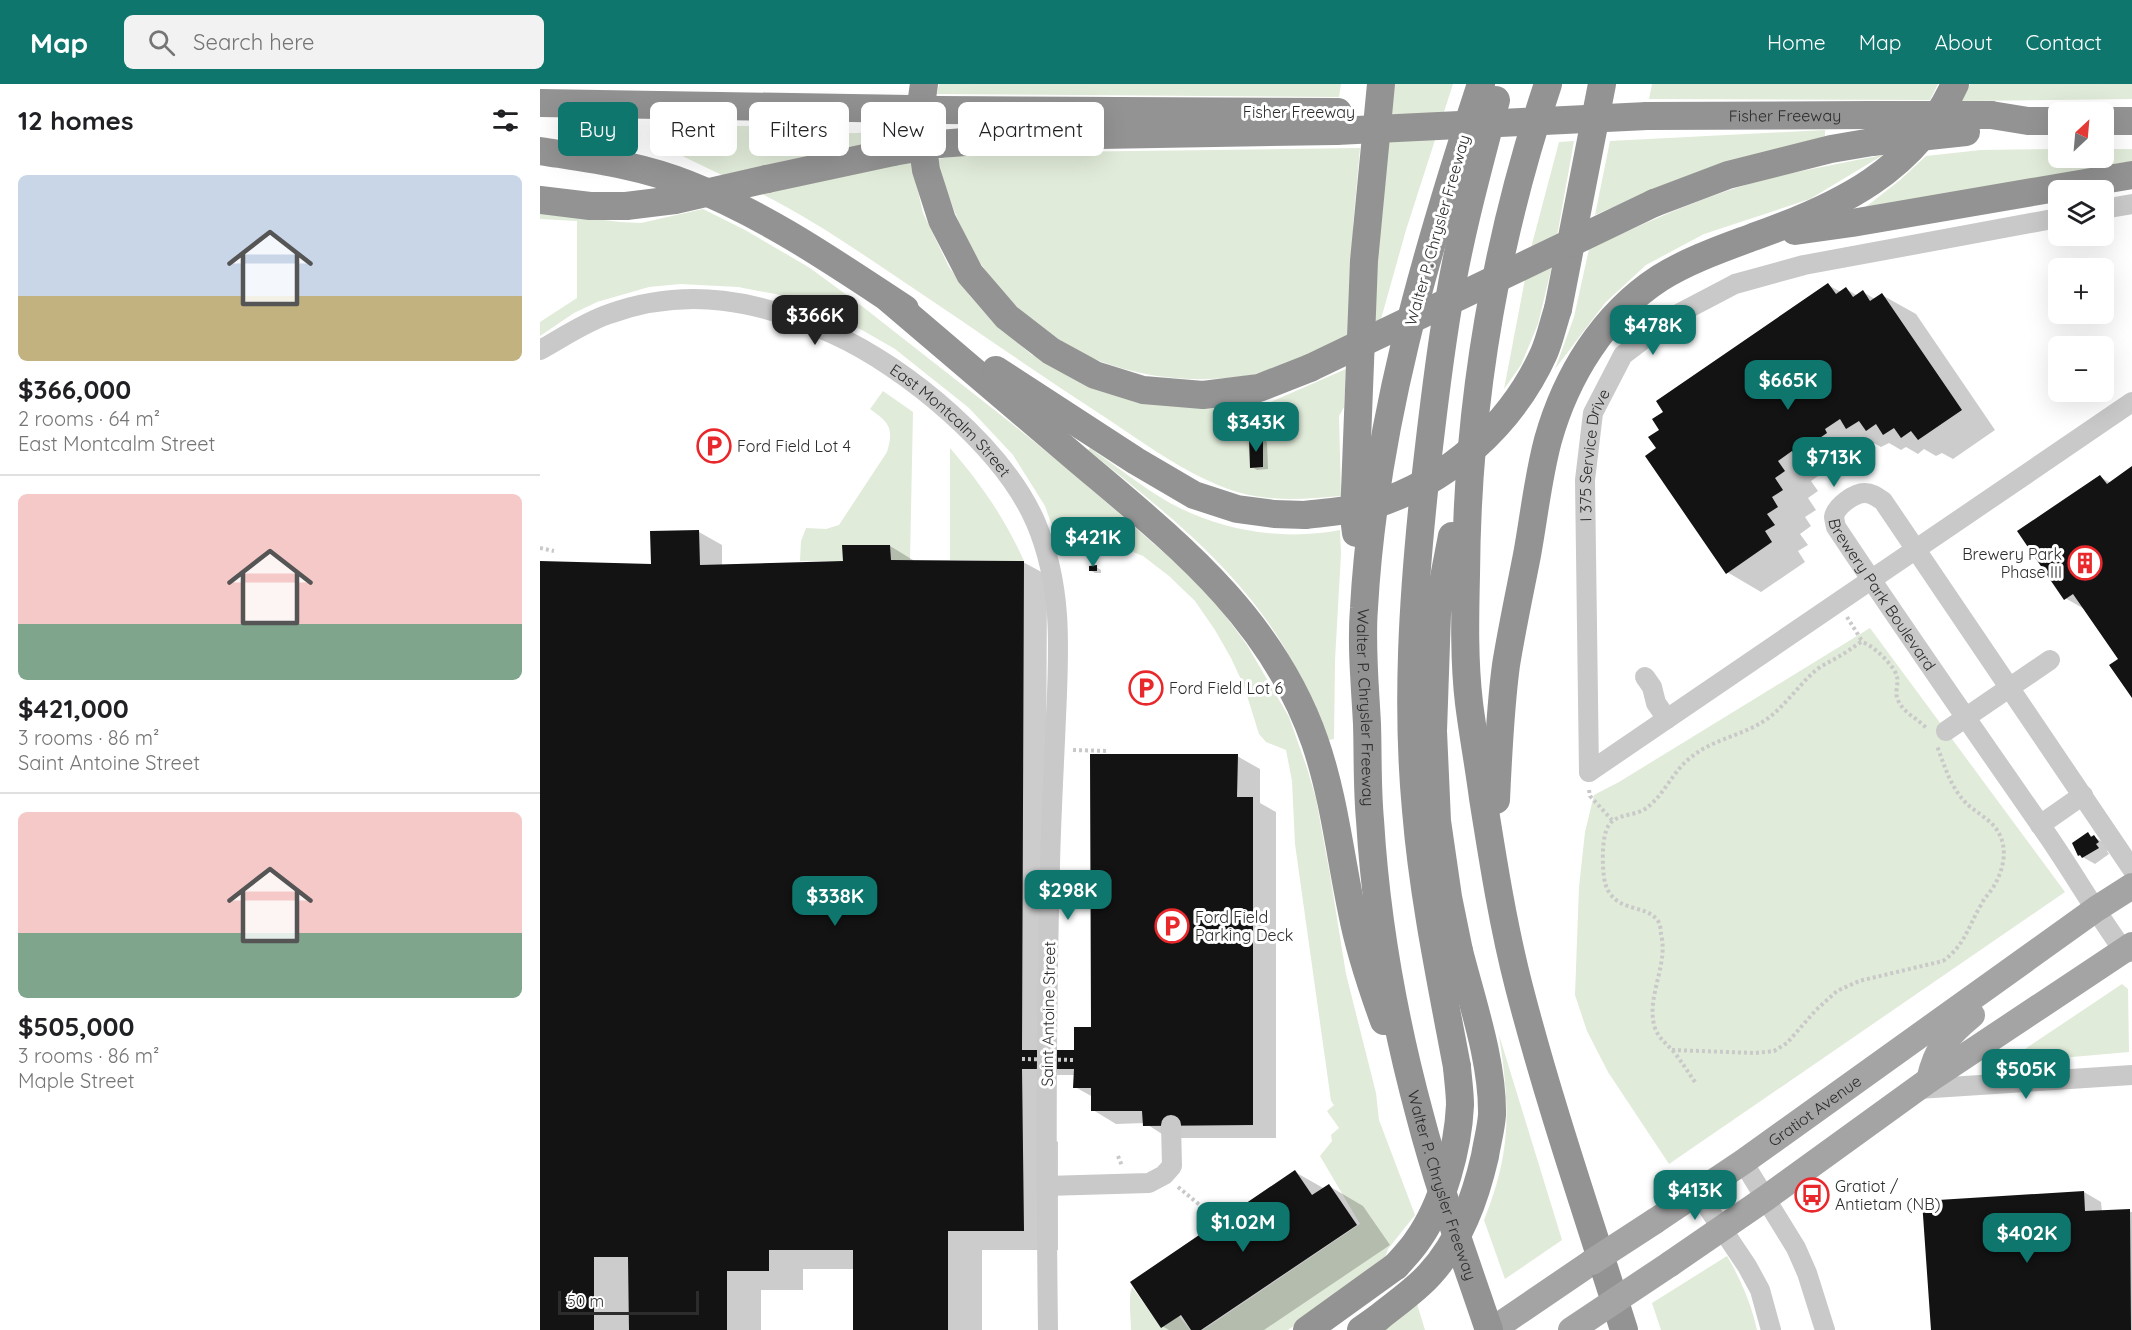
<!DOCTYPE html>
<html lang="en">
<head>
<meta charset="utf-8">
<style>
	:root { --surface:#fff; --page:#f2f2f2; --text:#202124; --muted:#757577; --line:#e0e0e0; --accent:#0f766e }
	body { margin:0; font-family:Quicksand,sans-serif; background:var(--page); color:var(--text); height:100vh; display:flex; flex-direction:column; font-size:22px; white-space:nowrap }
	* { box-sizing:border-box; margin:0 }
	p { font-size:20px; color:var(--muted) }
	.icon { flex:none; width:33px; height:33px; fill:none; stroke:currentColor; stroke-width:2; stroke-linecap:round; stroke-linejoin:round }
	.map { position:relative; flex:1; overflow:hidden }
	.details { display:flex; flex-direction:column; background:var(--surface); width:540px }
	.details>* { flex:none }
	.guide { position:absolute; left:18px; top:18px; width:570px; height:54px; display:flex; gap:12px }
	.needle { width:39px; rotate:26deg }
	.buttons { position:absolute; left:1508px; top:18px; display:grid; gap:12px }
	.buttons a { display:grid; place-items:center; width:66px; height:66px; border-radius:9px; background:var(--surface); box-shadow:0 6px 24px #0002; font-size:30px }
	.scale { position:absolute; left:18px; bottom:15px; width:141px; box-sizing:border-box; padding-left:6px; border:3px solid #2c2c2c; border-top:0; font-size:16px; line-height:21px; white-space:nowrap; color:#2c2c2c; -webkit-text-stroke:4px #fff; paint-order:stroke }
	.price { position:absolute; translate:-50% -51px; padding:0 14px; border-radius:12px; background:var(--accent); color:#fff; font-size:20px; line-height:39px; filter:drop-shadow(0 2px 3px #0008) }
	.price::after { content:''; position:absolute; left:50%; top:36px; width:18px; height:14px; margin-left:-9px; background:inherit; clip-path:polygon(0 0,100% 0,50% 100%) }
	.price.current { background:#222; color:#fff }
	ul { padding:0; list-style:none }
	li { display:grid; align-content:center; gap:12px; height:318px; padding:0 18px }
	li+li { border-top:2px solid var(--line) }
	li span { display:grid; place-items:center; height:186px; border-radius:9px; color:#555 }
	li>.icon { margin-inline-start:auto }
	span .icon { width:108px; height:108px; fill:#fffc; stroke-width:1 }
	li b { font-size:26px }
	h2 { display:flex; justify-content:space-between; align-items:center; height:72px; padding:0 18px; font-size:26px }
	.chip { padding:0 21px; border-radius:9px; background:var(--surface); box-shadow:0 6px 24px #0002; font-size:21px; line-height:54px }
	.chip.current { background:var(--accent); color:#fff }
	header { display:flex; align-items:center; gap:36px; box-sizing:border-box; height:84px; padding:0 30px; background:var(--accent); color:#fff }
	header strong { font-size:28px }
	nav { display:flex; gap:33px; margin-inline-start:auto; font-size:21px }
	.search { width:420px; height:54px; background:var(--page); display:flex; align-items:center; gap:15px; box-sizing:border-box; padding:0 21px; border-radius:9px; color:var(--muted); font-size:22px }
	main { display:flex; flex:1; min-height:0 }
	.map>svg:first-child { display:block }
	.green { fill:#e1ebd9 }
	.shadow { fill:#0003 }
	.building { fill:#131313 }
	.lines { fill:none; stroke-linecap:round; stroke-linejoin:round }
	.path { stroke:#c9c9c9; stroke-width:4; stroke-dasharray:3 3; stroke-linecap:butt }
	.minor { stroke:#c9c9c9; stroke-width:20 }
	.major { stroke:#a4a4a4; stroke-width:26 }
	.highway { stroke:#939393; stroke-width:28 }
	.path-bridge { stroke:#c9c9c9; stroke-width:4; stroke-dasharray:3 3; stroke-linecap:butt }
	.major-bridge { stroke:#a4a4a4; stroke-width:26 }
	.highway-bridge { stroke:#939393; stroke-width:28 }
	.labels { text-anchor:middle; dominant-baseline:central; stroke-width:6; stroke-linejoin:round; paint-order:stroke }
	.street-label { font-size:16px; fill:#2c2c2c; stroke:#fff }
	.poi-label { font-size:16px; fill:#2c2c2c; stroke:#fff; text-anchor:start }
</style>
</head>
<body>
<header>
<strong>Map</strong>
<div class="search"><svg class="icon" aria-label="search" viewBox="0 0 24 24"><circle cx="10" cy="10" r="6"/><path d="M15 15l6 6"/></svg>Search here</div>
<nav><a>Home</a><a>Map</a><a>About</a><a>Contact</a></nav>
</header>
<main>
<section class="details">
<h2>12 homes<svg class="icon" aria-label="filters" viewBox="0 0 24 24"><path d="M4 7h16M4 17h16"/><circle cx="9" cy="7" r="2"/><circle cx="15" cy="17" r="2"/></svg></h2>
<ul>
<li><span style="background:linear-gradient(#c9d6e8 65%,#c2b280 0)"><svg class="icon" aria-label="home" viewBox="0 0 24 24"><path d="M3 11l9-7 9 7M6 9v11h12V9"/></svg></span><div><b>$366,000</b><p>2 rooms · 64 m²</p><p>East Montcalm Street</p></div></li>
<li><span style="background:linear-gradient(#f6c9c9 70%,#7fa58c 0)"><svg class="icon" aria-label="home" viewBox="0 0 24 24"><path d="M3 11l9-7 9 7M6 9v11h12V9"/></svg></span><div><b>$421,000</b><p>3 rooms · 86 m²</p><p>Saint Antoine Street</p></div></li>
<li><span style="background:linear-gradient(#f6c9c9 65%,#7fa58c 0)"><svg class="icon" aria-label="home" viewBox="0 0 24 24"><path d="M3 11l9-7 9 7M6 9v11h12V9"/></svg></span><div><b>$505,000</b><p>3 rooms · 86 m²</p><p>Maple Street</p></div></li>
</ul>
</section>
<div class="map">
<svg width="1592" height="1246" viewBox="0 0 1592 1246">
	<rect width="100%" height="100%" fill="#fff"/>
	<path class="green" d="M 399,0 L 801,0 L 799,13 L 397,10 Z
		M 850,0 L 913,0 L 866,146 L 841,235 L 831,241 Z
		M 1112,0 L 1398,0 L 1390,16 L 1109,15 Z
		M 1430,0 L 1592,0 L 1592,15 L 1422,17 Z
		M 113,41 L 276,43 L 276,50 L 397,47 L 186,93 L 113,58 Z
		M 1285,46 L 1285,52 L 1130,99 L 1055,131 L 1070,57 Z
		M 1034,57 L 1011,186 L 998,240 L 981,281 L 964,305 L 991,164 L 1019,58 Z
		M 820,64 L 813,142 L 811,250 C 795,259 777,273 760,279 C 686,303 609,301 538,268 C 526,263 515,253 504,245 C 478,226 453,201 436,172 C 418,142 407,109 398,75 L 438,69 Z
		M 1518,65 L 1518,74 L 1563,74 L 1563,65 L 1592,65 L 1592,77 L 1322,126 L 1360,96 L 1386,72 L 1441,66 Z
		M 1343,71 L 1270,115 L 1164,150 L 1106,181 L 1065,219 L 1015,285 L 1034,233 L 1049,165 C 1109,137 1170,109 1234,93 C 1270,85 1307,78 1343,71 Z
		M 371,77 L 383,129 L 409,183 L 430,212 L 453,238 L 492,271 L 704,318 L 710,327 L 806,285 L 804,323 L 799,332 L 801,412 C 767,415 730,418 697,408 C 647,392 603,358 560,330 C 494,287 430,242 364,198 C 318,167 272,135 222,110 Z
		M 163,125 L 205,146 L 270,184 L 323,223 L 471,339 L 534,390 L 638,481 L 673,515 L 707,561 L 749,633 L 767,684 L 776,715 L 790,791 L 806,890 L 836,1009 L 839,1036 L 875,1131 L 848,1165 L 845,1174 L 829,1189 L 748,1246 L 663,1246 L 820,1140 L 780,1072 L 792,1057 L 791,1051 L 799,1044 L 787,1027 L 794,1021 L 791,1017 L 755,760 L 752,697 L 746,666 L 726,658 L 719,650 L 704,602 L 691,574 L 675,546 L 655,517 L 629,492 L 603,472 L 593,468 L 572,464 L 528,463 L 520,459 L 516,453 L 505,422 L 473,371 L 429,324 L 355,265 L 322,246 L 246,212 L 198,203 L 140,200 L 109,203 L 57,218 L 34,229 L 0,252 L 0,238 L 37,214 L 37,137 L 0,135 L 0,128 L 80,138 L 101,139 Z
		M 343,307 L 373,328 L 370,476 L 351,476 L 350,461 L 303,461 L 303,477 L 260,477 L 261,457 L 266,444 L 286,445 L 299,441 L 347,368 C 354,345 350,339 330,325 Z
		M 410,364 C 441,400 464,433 484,477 L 410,476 Z
		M 550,364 C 576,382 602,403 630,419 C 681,447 743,457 800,446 L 801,470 L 795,576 L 794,655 L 789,656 C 773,620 758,583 736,550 C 685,473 619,423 548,366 Z
		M 1330,544 L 1525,808 L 1129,1080 L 1068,988 L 1047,947 L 1035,911 L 1039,803 L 1045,748 L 1054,711 L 1079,698 Z
		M 1582,900 L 1588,905 L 1589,968 L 1475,978 L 1473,973 Z
		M 959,951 L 1022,1156 L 965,1195 L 944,1136 C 972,1067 970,1023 959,951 Z
		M 1187,1172 C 1201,1196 1211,1219 1217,1246 L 1121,1246 L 1112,1219 Z
		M 592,1203 L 621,1243 L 639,1232 L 650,1246 L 591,1246 C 591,1234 588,1212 592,1203 Z
		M 877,1220 L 885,1246 L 840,1246 Z"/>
	<path class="shadow" d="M 1288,201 L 1301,208 L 1306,205 L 1318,212 L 1323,208 L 1335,215 L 1342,211 L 1376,230 L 1455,346 L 1413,375 L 1402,369 L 1396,372 L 1384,365 L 1378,370 L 1366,363 L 1361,366 L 1349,359 L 1341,363 L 1330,357 L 1318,365 L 1320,369 L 1290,390 L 1285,387 L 1271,397 L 1278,407 L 1268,414 L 1276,426 L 1265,433 L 1271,442 L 1260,450 L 1268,461 L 1258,467 L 1265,478 L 1221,508 L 1187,488 L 1118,364 L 1121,346 Z
		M 722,355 L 727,358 L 728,385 L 717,386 L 712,383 Z
		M 1592,384 L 1592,611 L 1580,575 L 1546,526 L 1525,514 L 1560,393 L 1571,399 Z
		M 159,448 L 182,461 L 182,481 L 304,478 L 350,462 L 373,476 L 373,478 L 483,478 L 507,491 L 505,968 L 533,968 L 552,944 L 697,672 L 720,685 L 720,719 L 736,728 L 736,1054 L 628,1054 L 605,1039 L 576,1040 L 553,1026 L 553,1013 L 535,1003 L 535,991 L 505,991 L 507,1051 L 518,1058 L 518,1166 L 442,1166 L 442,1246 L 315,1246 L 314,1185 L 263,1185 L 263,1206 L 221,1206 L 221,1246 L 0,1246 L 0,480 L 112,482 Z
		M 556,483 L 561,486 L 561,489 L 555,489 L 550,486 Z
		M 1548,750 L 1565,759 L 1569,765 L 1567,767 L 1569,770 L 1555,780 L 1539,771 Z
		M 755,1088 L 785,1105 L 789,1102 L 823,1122 L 850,1161 L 724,1246 L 629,1246 L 622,1242 Z
		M 1544,1108 L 1561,1118 L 1562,1128 L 1592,1128 L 1592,1246 L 1393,1246 Z"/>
	<path class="building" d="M 1288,199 L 1296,210 L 1306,203 L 1313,213 L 1323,206 L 1330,217 L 1342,209 L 1422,326 L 1378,356 L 1371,347 L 1361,354 L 1354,344 L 1343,351 L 1336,340 L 1326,347 L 1319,337 L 1306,345 L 1300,335 L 1285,345 L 1287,349 L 1255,371 L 1252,367 L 1238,377 L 1245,387 L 1235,394 L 1243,406 L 1232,413 L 1238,423 L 1227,430 L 1235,441 L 1225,447 L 1232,458 L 1186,490 L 1105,372 L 1116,364 L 1108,353 L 1119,346 L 1112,335 L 1123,328 L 1116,317 Z
		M 709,354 L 723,354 L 723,383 L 710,384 Z
		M 1592,382 L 1592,614 L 1569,581 L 1578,575 L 1533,510 L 1524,516 L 1477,447 L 1560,391 L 1567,400 Z
		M 159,446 L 160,481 L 303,477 L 302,461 L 350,461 L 351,476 L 484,477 L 482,966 L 534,966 L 534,943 L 551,943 L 550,670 L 698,670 L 697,713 L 713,713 L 713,1041 L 603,1042 L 602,1027 L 551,1027 L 551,1004 L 533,1004 L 534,985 L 482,985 L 484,1147 L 408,1147 L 408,1246 L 313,1246 L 313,1166 L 229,1166 L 229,1187 L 187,1187 L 187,1246 L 89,1246 L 88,1173 L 54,1173 L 54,1246 L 0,1246 L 0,477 L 111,480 L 110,447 Z
		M 557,481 L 557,487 L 549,487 L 549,482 Z
		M 1548,748 L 1551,753 L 1554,751 L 1559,758 L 1556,760 L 1559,764 L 1542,774 L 1540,771 L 1538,772 L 1532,759 Z
		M 755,1086 L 772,1111 L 789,1100 L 817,1141 L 661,1246 L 651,1246 L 641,1231 L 621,1244 L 590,1198 Z
		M 1544,1107 L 1545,1127 L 1590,1125 L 1591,1246 L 1391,1246 L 1382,1117 Z"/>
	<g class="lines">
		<path class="path" d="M 0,464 L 14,467
			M 1307,533 L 1322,557
			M 533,666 L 568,667
			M 1049,706 L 1050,712 L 1072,736
			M 1132,966 L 1215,969 L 1234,967 L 1247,959 L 1276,926 L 1297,907 L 1319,897 L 1403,877 C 1425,861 1428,843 1441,821 C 1444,814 1450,809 1454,802 C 1465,783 1469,760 1454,742 C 1446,733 1434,727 1426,719 C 1410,702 1405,683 1397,662
			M 1155,998 C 1148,988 1142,978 1134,968 C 1127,960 1119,955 1115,944 C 1105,914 1129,881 1121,850 C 1121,846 1120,840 1118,837 C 1106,819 1074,830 1065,799 C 1062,785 1061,752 1069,741 C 1076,730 1094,732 1105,725 C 1124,712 1132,688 1150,674 C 1174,654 1203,652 1227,635 C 1245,622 1258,602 1275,587 C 1282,581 1290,578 1298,573 C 1306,569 1313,563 1321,558 C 1331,559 1355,582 1357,593 C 1359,600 1354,608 1358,616 C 1363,629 1379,635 1387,645
			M 578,1072 L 582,1082
			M 638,1103 L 667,1127 L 676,1140"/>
		<g class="minor">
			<path d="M 1563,125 L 1592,120"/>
			<path id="s1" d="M 0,266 C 22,254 45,238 69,230 C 147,202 220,216 293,250 C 366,283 464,364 496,439 C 523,503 519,566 516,633 C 514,683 511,732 510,781 C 506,936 506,1091 508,1246"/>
			<path d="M 1105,593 L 1112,603 L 1116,619 L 1127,635"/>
			<path d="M 1406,647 L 1510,576"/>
			<path id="s2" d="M 1049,688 L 1045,396 L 1053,329 L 1083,271 L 1134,232 L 1195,200 L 1264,181 L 1518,134"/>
			<path d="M 1049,688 L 1592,318"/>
			<path d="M 1500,741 L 1543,711"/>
			<path id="s3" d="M 1592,785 L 1343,417 C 1337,413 1332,409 1325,409 C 1314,409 1296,422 1294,433 C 1294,434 1296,443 1296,443 C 1365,547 1437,650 1508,752 C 1534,790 1557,830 1584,867 L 1592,868"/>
			<path d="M 1378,1005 L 1592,991"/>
			<path d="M 1203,1078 L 1256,1164 L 1267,1189 L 1285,1246"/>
			<path d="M 506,1102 L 609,1099 L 624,1091 L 632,1082 L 631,1041"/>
			<path d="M 1158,1109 L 1207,1182 L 1220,1206 L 1231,1246"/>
		</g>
		<g class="major">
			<path d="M 1389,996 C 1397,963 1407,952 1432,931"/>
			<path id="s4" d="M 1115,1137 L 1203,1078 L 1556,825 L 1592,802"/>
			<path d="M 1130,1180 L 1226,1114 L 1389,996 L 1592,861"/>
			<path d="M 952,1246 L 1052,1178"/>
		</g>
		<g class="highway">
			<path d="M 384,0 L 379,35 L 386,86 L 402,136 L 430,190 L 467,233 L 511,267 L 555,291 L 603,306 L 663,311 L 719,304 L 770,284"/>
			<path id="s5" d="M 941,0 C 885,171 834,344 824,524 C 821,562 825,601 827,640 C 828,672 827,704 830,736 C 836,835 854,936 880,1032 C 899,1105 925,1175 949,1246"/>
			<path d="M 1008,0 C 955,158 927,325 926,491 C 925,533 924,577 929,619 C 933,651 939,683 943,714 C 953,777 963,841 979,903 C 1009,1019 1048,1132 1084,1246"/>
			<path d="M 0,19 L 370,25"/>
			<path d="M 398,26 L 798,28"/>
			<path d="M 1451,31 L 1488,37 L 1518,37"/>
			<path id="s6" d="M 1107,32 L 1331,31"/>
			<path d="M 1563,37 L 1592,37"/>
			<path d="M 399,60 L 502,52 L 796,47"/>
			<path d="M 0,67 C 50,75 100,81 147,100 C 226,131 295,179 365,225"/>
			<path d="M 227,95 L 353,68"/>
			<path d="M 0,116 L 50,122 L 86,122"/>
			<path d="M 1114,119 L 1188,91 L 1291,65 L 1332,58"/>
			<path d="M 1255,147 L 1312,139 L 1592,91"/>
			<path d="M 349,215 C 412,269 475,322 537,375 C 635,458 731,532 775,658 C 794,713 800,771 812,828 C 819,865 831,901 844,937"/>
			<path d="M 1018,225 L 1062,0"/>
			<path d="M 456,286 L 596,377 L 654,411 L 697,425 L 734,430 L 765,431"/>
			<path d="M 816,449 L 814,433 L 824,177 L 841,0"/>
			<path d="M 912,452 L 897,530 L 893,647 L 897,737 L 908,813 L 919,867"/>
			<path d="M 956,716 C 958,671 960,626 966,581 C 972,544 980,507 987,471 C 994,433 998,393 1008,356 C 1026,292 1063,231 1120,194 C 1149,176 1181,165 1213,153 C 1299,123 1376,86 1415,0"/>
			<path d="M 917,983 C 901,898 883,812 876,726 C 866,619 873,513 884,407 C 891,344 898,280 909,217 C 920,149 939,82 956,16"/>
			<path d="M 767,1246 L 856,1182"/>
			<path d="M 821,1246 L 838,1234"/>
		</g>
		<path class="path-bridge" d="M 482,975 L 534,976"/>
		<path class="major-bridge" d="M 1052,1178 L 1115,1137
			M 1031,1246 L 1130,1180"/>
		<path class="highway-bridge" d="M 370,25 L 398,26
			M 1331,31 L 1451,31
			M 796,47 L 1107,32
			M 1332,58 L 1426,48
			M 353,68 L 399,60
			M 86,122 L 135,116 L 227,95
			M 770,284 L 1114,119
			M 765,431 C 788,428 812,427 833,421 C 908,398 972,340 1004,269 C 1010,255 1013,240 1018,225
			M 856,1182 C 863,1174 871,1166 877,1157 C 903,1121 918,1064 920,1021 C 920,1008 918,996 917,983
			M 838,1234 C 855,1220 876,1206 890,1190 C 920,1157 935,1115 945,1072 C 947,1059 951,1045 952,1031 C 953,978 932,918 919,867"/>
	</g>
	<defs>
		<g id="parking-ring" transform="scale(1.725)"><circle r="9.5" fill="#fff" stroke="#e9282c" stroke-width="1.5"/><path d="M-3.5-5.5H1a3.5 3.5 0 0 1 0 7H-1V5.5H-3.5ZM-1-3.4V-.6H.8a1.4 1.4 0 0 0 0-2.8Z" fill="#e9282c"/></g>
		<g id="building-ring" transform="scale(1.725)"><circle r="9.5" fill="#fff" stroke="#e9282c" stroke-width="1.5"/><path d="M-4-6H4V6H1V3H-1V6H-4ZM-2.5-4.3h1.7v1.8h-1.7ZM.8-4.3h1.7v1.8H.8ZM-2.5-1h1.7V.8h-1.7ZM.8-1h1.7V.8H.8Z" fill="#e9282c"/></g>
		<g id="bus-ring" transform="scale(1.725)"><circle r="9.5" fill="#fff" stroke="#e9282c" stroke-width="1.5"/><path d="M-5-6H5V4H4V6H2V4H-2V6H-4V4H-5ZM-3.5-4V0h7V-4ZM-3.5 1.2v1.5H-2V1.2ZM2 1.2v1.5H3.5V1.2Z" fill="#e9282c"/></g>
	</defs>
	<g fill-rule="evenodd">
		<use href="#parking-ring" x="174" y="362"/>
		<use href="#building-ring" x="1545" y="479"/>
		<use href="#parking-ring" x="606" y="604"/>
		<use href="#parking-ring" x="632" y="842"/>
		<use href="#bus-ring" x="1272" y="1111"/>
	</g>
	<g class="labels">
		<g class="street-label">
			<text x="759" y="28">Fisher Freeway</text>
			<text stroke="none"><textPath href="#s6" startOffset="138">Fisher Freeway</textPath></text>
			<text transform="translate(897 146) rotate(-74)">Walter P. Chrysler Freeway</text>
			<text stroke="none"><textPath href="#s1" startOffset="456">East Montcalm Street</textPath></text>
			<text stroke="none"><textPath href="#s2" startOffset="318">I 375 Service Drive</textPath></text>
			<text stroke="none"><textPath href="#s3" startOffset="597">Brewery Park Boulevard</textPath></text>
			<text stroke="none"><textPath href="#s5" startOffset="638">Walter P. Chrysler Freeway</textPath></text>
			<text transform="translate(508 930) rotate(-89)">Saint Antoine Street</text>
			<text stroke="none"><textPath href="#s4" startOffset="194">Gratiot Avenue</textPath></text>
			<text stroke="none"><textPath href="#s5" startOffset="1124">Walter P. Chrysler Freeway</textPath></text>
		</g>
		<g class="poi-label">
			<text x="197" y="362">Ford Field Lot 4</text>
			<text x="1522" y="470" text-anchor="end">Brewery Park<tspan x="1522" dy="18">Phase III</tspan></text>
			<text x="629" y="604">Ford Field Lot 6</text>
			<text x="655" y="833">Ford Field<tspan x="655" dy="18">Parking Deck</tspan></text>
			<text x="1295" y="1102">Gratiot /<tspan x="1295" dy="18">Antietam (NB)</tspan></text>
		</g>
	</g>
</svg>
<div class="buttons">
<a><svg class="needle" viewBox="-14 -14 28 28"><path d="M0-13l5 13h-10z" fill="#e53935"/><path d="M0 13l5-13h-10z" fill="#757577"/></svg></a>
<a><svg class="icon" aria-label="layers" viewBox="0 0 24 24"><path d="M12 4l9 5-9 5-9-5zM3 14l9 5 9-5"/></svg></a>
<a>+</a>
<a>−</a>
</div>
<div class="scale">50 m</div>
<b class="price current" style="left:275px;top:262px">$366K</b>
<b class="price" style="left:1113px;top:272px">$478K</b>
<b class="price" style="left:1248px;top:327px">$665K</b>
<b class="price" style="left:716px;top:369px">$343K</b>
<b class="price" style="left:1294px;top:404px">$713K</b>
<b class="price" style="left:553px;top:484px">$421K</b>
<b class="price" style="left:528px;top:837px">$298K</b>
<b class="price" style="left:295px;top:843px">$338K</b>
<b class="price" style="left:1486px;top:1016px">$505K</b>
<b class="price" style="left:1155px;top:1137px">$413K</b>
<b class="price" style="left:703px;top:1169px">$1.02M</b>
<b class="price" style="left:1487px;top:1180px">$402K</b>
<div class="guide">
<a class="chip current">Buy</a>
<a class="chip">Rent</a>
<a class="chip">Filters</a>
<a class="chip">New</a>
<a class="chip">Apartment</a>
</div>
</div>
</main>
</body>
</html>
